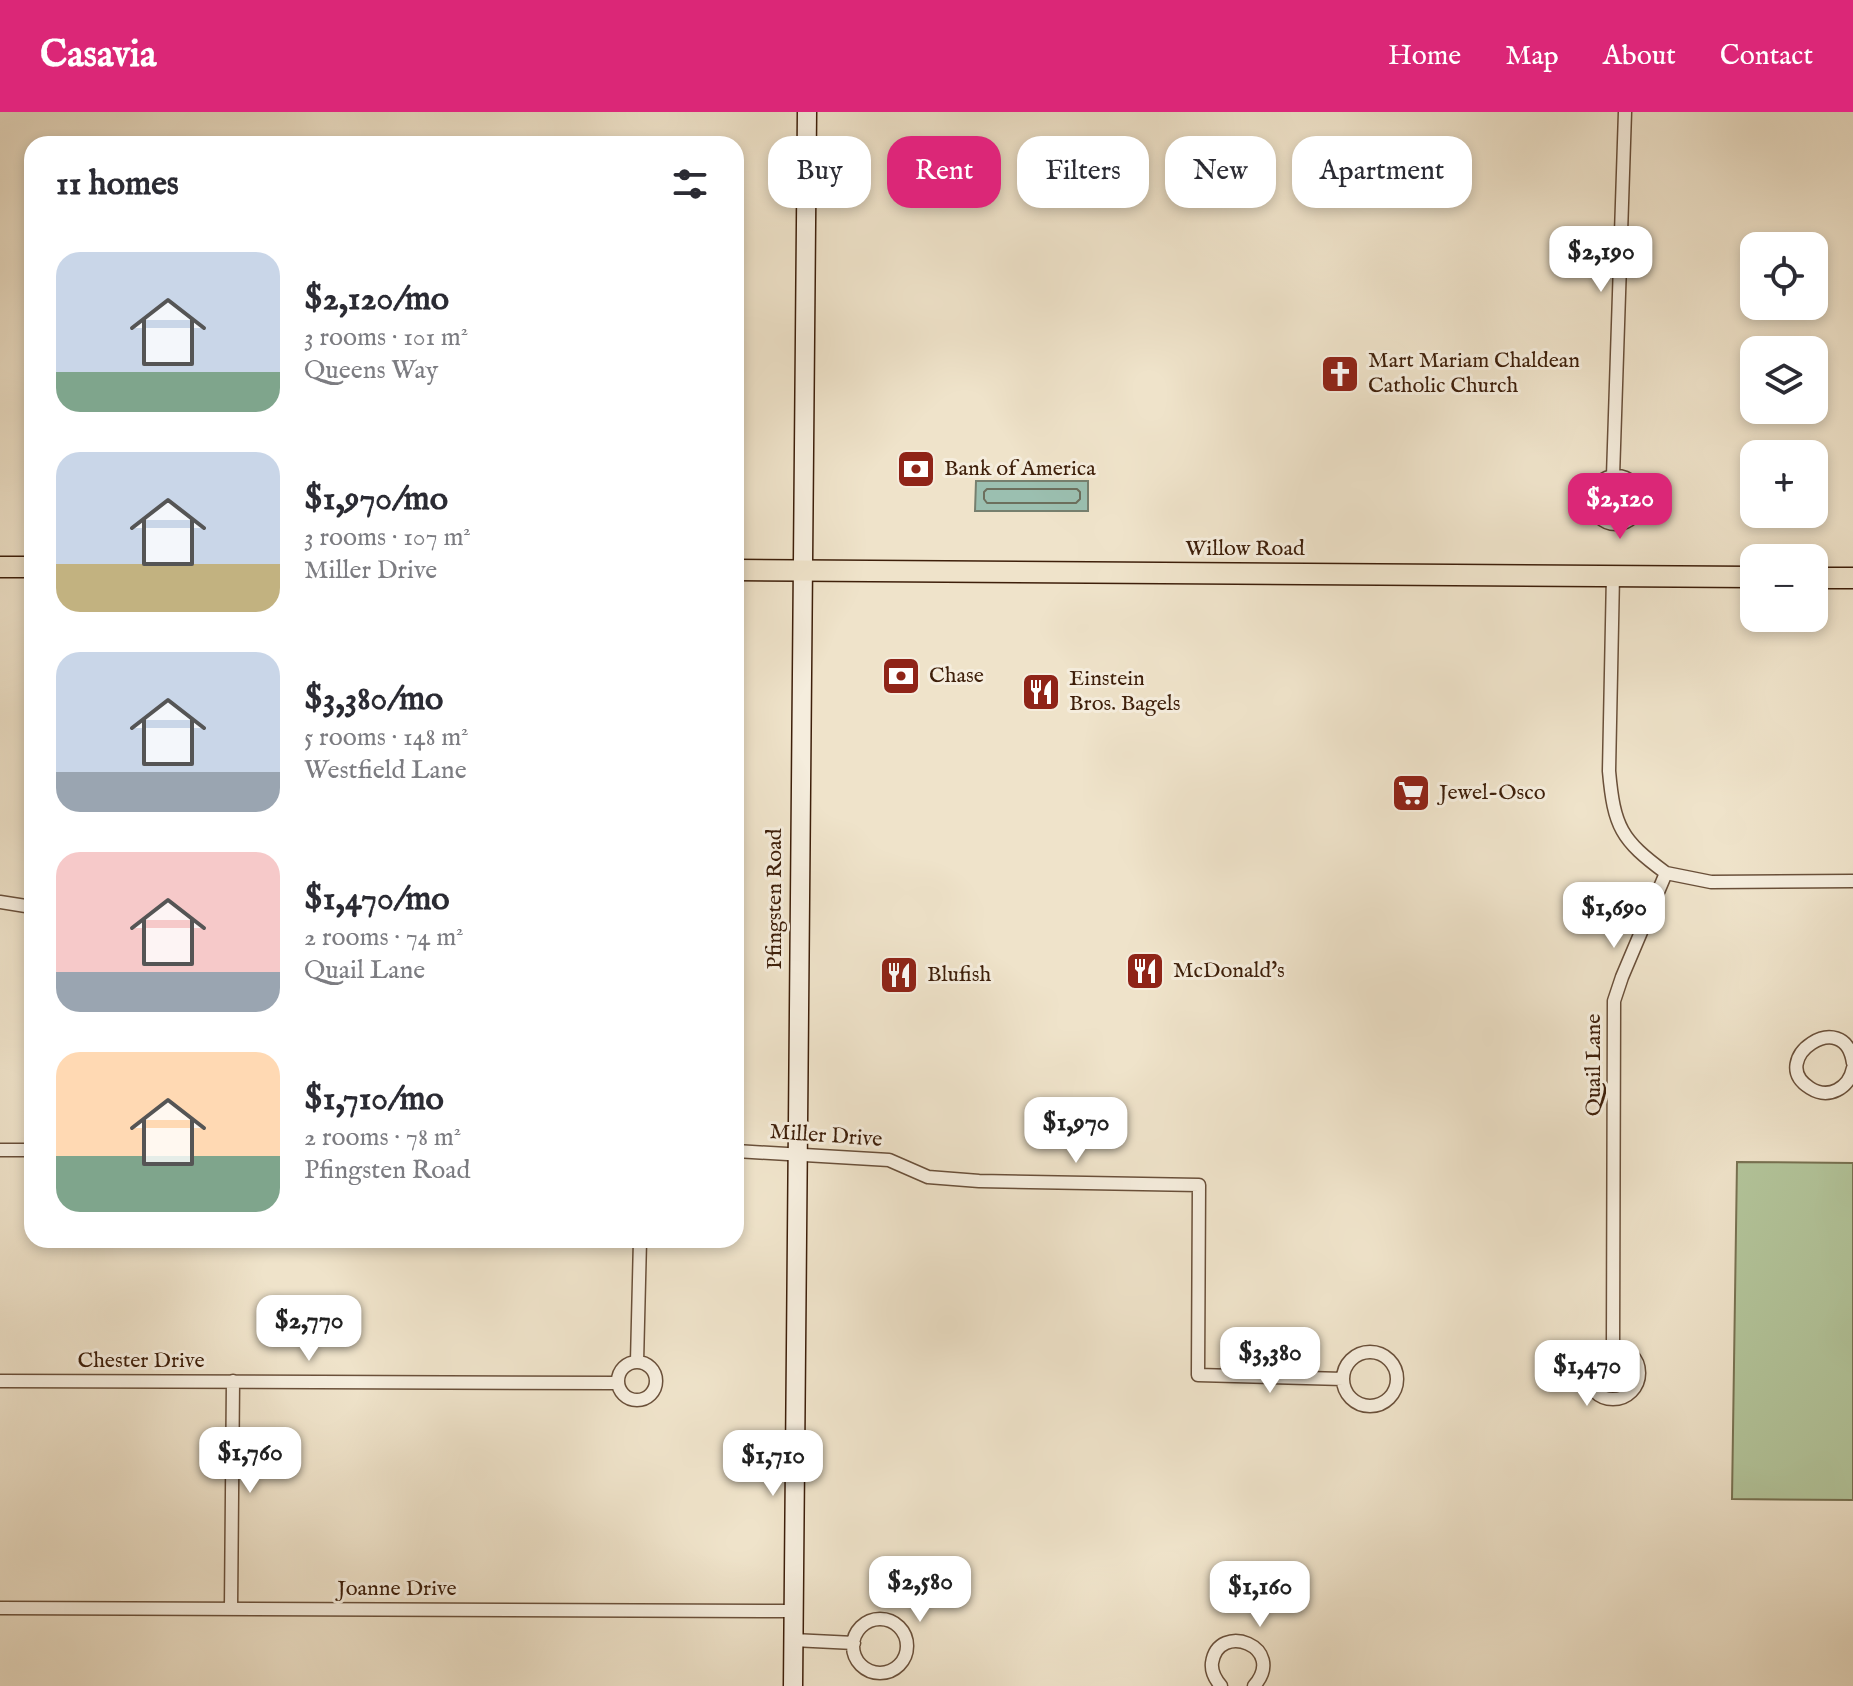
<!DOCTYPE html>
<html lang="en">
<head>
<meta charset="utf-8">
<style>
	:root { --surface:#fff; --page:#f2f2f3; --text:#2b2b33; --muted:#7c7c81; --accent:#db2777 }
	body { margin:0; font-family:"IM FELL English",serif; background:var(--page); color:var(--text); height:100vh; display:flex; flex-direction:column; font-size:30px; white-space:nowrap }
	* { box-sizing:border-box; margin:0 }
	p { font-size:26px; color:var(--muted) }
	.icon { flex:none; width:44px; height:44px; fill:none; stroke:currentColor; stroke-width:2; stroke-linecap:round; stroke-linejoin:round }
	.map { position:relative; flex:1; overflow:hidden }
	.drawer { position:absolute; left:24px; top:24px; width:720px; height:1112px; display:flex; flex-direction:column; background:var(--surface); border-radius:24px; box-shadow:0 4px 12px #0003 }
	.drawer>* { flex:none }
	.guide { position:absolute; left:768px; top:24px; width:760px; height:72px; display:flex; gap:16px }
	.buttons { position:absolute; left:1740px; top:120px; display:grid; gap:16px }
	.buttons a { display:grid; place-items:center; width:88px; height:88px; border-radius:16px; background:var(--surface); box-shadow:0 4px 12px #0003; font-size:40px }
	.price { position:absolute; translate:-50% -68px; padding:0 18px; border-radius:16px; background:#fff; color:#222; font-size:26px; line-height:52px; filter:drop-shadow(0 2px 4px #0008) }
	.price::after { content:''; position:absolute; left:50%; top:48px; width:24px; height:18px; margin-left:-12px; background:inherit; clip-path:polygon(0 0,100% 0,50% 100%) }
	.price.on { background:var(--accent); color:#fff }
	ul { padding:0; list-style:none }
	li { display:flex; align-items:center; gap:24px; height:200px; padding:0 32px }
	li span { display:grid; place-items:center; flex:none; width:224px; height:160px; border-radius:24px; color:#555 }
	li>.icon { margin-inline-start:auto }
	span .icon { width:96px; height:96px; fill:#fffc; stroke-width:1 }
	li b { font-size:34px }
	h2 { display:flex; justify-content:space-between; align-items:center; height:96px; padding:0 32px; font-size:34px }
	.pill { padding:0 28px; border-radius:24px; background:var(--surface); box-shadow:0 4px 12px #0003; font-size:28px; line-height:72px }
	.pill.on { background:var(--accent); color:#fff }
	header { display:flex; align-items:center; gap:48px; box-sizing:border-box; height:112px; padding:0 40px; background:var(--accent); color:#fff }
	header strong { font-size:38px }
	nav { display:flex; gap:44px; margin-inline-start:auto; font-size:28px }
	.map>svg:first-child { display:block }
	.green { fill:#b3c59b; stroke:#787252; stroke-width:2 }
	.water { fill:#9bbfb0; stroke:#767f6e; stroke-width:2 }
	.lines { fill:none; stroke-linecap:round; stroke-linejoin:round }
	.shore { stroke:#6c6f5d; stroke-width:2 }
	.street-casing { stroke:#6a503a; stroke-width:15 }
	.secondary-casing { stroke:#3e1f0a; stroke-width:21 }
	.primary-casing { stroke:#3e1f0a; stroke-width:23 }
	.street { stroke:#f5eddd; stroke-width:12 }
	.secondary { stroke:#f5eddd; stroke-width:18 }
	.primary { stroke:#efe3ca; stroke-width:20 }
	.labels { text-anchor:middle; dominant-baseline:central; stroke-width:6; stroke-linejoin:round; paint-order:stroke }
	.poi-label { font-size:22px; fill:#3e1f0a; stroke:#f5eddd; text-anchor:start }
	.street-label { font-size:22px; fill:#3e1f0a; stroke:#f5eddd }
</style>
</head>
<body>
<header>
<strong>Casavia</strong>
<nav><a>Home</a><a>Map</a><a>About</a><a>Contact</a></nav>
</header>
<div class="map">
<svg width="1853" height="1574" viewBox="0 0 1853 1574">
	<rect width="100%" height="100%" fill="#efe3ca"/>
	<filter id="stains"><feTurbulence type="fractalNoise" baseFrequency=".0025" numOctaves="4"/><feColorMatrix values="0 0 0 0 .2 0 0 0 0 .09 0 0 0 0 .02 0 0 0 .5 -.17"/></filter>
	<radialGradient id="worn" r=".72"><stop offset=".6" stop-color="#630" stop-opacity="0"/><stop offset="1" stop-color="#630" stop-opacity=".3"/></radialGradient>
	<path class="green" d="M 1737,1050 L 1853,1051 L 1853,1388 L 1732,1387 Z"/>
	<path class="water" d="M 976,369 L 1088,369 L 1088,399 L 975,399 Z"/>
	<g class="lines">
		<path class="shore" d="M 987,377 L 1077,377 L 1080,380 L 1080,387 L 1076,391 L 987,391 L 984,387 L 984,380 Z"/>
		<g class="street-casing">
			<path id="street" d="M 1613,364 L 1625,0
				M1592 388a24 24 0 1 1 48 0a24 24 0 1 1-48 0Z
				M 1666,761 L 1711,770 L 1853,769
				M 0,790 L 32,795
				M 1853,951 C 1845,893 1765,948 1810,976 C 1829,988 1849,976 1853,956
				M 0,1038 L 32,1038
				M 736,1039 L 889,1048 L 928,1065 L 979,1069 L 1199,1073 L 1198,1263 L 1343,1267
				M 1613,1234 L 1614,889 L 1622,865 L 1666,761 C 1621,728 1614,715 1609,659 L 1613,463
				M1587 1261a26 26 0 1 1 52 0a26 26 0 1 1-52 0Z
				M1343 1267a27 27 0 1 1 54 0a27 27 0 1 1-54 0Z
				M 637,1250 L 640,1128
				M618 1269a19 19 0 1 1 38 0a19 19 0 1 1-38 0Z
				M 0,1269 L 618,1271
				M 0,1496 L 793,1499
				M 231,1496 L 233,1269
				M853 1534a27 27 0 1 1 54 0a27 27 0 1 1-54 0Z
				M 793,1528 L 854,1531
				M 1221,1574 C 1215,1567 1211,1560 1212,1551 C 1218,1508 1288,1535 1254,1574"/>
		</g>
		<g class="secondary-casing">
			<path id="secondary" d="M 793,1574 L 807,0"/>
		</g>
		<g class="primary-casing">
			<path id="primary" d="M 0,455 L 32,455
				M 736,458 L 1754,465
				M 1814,466 L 1853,466"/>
		</g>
		<use href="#street" class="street"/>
		<use href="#secondary" class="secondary"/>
		<use href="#primary" class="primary"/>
	</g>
	<defs>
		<g id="church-square" transform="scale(2)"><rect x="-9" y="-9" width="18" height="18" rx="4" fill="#8f2418" stroke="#f5eddd"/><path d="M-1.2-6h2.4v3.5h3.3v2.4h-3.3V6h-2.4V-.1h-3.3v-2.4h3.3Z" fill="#fff"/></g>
		<g id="bank-square" transform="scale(2)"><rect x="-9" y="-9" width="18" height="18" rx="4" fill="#8f2418" stroke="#f5eddd"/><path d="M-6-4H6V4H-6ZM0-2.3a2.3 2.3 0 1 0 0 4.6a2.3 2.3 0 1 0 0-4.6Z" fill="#fff"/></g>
		<g id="restaurant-square" transform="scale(2)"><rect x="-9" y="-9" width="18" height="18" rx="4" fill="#8f2418" stroke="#f5eddd"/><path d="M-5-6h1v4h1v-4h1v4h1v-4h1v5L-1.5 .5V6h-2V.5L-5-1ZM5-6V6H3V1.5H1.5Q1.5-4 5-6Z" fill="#fff"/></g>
		<g id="supermarket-square" transform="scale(2)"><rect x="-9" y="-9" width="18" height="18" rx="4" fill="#8f2418" stroke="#f5eddd"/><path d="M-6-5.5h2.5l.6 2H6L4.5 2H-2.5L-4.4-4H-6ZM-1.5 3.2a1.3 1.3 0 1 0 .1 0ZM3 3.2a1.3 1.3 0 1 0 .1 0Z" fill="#fff"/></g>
	</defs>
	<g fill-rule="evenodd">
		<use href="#church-square" x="1340" y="262"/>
		<use href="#bank-square" x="916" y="357"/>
		<use href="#bank-square" x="901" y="564"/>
		<use href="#restaurant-square" x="1041" y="580"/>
		<use href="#supermarket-square" x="1411" y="681"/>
		<use href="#restaurant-square" x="1145" y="859"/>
		<use href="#restaurant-square" x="899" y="863"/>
	</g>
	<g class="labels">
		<g class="poi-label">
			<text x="1368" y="249">Mart Mariam Chaldean<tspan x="1368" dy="25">Catholic Church</tspan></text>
			<text x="944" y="357">Bank of America</text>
			<text x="929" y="564">Chase</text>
			<text x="1069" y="567">Einstein<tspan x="1069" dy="25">Bros. Bagels</tspan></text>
			<text x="1439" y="681">Jewel-Osco</text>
			<text x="1173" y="859">McDonald's</text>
			<text x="927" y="863">Blufish</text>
		</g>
		<g class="street-label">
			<text x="1245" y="437">Willow Road</text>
			<text transform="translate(775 787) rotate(-90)">Pfingsten Road</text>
			<text transform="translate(1594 953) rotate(-90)">Quail Lane</text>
			<text transform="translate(826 1024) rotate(4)">Miller Drive</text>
			<text x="141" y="1249">Chester Drive</text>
			<text x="397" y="1477">Joanne Drive</text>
		</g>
	</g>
	<rect width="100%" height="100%" filter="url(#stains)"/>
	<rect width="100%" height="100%" fill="url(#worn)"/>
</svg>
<div class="buttons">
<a><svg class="icon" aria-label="locate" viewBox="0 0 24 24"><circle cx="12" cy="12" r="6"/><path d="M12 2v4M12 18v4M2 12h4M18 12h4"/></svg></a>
<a><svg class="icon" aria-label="layers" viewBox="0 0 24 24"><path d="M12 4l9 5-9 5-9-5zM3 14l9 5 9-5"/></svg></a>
<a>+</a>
<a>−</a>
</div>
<b class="price" style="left:1601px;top:182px">$2,190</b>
<b class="price on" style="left:1620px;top:429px">$2,120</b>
<b class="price" style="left:1614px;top:838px">$1,690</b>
<b class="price" style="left:1076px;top:1053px">$1,970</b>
<b class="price" style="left:309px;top:1251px">$2,770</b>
<b class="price" style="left:1270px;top:1283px">$3,380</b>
<b class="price" style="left:1587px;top:1296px">$1,470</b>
<b class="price" style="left:250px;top:1383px">$1,760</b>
<b class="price" style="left:773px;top:1386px">$1,710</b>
<b class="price" style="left:920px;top:1512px">$2,580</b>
<b class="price" style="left:1260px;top:1517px">$1,160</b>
<div class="guide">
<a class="pill">Buy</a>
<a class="pill on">Rent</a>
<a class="pill">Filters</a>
<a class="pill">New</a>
<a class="pill">Apartment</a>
</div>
<section class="drawer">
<h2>11 homes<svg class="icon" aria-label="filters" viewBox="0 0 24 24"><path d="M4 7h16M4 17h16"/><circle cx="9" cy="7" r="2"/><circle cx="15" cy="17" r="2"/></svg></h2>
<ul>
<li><span style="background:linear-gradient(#c9d6e8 75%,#7fa58c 0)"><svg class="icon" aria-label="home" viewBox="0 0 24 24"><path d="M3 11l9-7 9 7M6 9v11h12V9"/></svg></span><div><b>$2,120/mo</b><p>3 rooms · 101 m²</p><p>Queens Way</p></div></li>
<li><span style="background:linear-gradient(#c9d6e8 70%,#c2b280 0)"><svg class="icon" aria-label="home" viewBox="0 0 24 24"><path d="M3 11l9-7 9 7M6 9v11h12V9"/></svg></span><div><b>$1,970/mo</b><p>3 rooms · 107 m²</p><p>Miller Drive</p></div></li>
<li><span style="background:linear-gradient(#c9d6e8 75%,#9aa5b1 0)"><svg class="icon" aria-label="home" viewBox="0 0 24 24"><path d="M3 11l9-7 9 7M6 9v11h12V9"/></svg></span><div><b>$3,380/mo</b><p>5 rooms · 148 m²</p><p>Westfield Lane</p></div></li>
<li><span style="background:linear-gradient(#f6c9c9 75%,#9aa5b1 0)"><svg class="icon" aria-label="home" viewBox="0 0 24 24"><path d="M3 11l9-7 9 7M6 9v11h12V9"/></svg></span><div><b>$1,470/mo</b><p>2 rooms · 74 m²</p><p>Quail Lane</p></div></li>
<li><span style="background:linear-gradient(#ffd9b3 65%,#7fa58c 0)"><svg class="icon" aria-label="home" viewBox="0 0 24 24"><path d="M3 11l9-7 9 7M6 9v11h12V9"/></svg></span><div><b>$1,710/mo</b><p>2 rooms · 78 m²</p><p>Pfingsten Road</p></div></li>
</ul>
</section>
</div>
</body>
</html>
